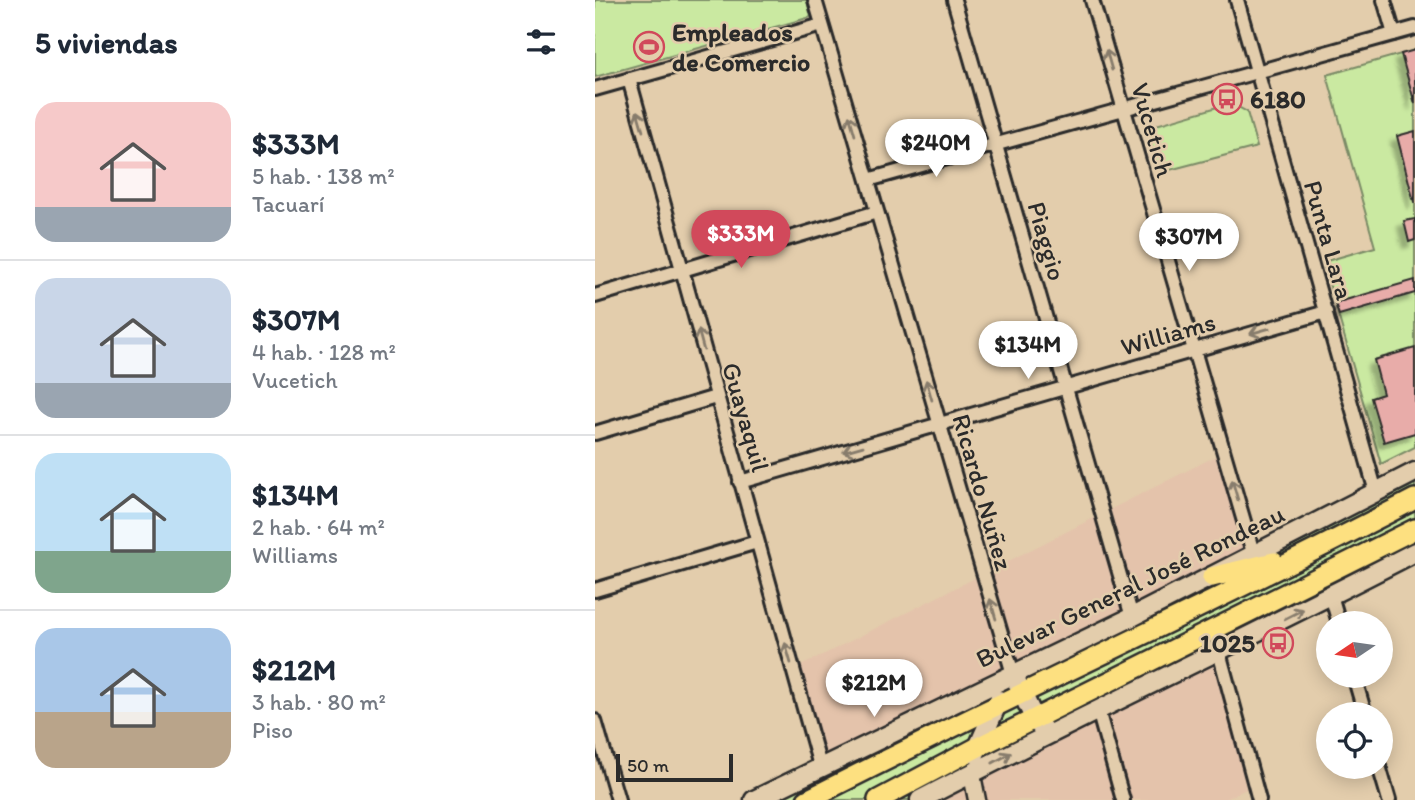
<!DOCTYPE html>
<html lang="es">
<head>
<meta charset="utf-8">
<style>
	:root { --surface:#fff; --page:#f2f2f3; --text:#1f2937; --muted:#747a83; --line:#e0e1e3; --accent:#d1495b }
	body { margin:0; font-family:Itim,sans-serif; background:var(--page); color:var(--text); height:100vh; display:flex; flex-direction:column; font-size:26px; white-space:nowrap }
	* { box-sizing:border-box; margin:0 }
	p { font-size:23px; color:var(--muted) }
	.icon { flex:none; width:38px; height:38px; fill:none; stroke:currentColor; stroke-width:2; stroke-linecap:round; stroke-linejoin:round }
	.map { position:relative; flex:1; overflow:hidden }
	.side { display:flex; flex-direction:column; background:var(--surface); width:595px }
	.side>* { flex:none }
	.needle { width:46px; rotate:257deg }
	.tools { position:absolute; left:721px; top:611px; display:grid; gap:14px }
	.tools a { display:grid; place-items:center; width:77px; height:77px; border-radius:50%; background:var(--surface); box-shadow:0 4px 18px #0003; font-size:35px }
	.scale { position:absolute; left:21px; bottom:18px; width:117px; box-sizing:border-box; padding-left:7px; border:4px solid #2b2b2b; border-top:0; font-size:19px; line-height:24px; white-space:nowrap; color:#2b2b2b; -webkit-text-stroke:5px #e3cdac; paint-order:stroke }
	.price { position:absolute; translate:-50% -60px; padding:0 16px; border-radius:24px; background:#fff; color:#222; font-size:23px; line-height:46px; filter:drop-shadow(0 2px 4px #0008) }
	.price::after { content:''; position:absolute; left:50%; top:42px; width:21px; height:16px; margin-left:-10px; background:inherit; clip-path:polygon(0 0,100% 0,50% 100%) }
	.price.on { background:var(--accent); color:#fff }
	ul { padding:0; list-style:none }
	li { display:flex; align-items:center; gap:21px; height:175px; padding:0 35px }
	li+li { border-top:2px solid var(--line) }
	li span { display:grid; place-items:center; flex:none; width:196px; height:140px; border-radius:21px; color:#555 }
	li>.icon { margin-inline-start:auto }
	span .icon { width:84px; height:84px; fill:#fffc; stroke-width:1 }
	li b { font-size:30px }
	h2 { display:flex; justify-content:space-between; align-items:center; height:84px; padding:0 35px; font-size:30px }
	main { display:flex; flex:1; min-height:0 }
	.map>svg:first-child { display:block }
	.built { fill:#e4c3ab }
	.green { fill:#cae9a1; stroke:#7a8a66; stroke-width:2 }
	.building { fill:#e8aca9; stroke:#2b2b2b; stroke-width:2; filter:url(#shadow) }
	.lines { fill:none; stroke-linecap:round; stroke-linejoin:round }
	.minor-casing { stroke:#2b2b2b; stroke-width:18 }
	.tertiary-casing { stroke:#2b2b2b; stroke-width:21 }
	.secondary-casing { stroke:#2b2b2b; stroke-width:23 }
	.primary-casing { stroke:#2b2b2b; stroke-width:24 }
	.minor { stroke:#e3cdac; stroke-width:12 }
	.tertiary { stroke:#e3cdac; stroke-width:16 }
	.secondary { stroke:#e3cdac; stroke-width:18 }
	.primary { stroke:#fde080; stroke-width:19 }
	.oneway { stroke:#877c6c }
	.labels { text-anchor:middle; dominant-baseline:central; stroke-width:5; stroke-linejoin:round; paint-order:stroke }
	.poi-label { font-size:26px; font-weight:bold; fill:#2b2b2b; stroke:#e3cdac; text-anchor:start }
	.street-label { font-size:26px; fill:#2b2b2b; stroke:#e3cdac }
</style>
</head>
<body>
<main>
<section class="side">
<h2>5 viviendas<svg class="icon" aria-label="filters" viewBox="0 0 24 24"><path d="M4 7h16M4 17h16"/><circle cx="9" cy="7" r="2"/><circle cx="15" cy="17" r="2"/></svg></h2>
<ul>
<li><span style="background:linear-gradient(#f6c9c9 75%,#9aa5b1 0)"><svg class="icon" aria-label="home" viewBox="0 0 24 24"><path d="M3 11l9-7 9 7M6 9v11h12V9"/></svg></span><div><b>$333M</b><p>5 hab. · 138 m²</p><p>Tacuarí</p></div></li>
<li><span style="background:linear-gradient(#c9d6e8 75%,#9aa5b1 0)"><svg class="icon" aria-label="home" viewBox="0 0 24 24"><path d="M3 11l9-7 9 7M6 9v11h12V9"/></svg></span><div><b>$307M</b><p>4 hab. · 128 m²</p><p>Vucetich</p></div></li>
<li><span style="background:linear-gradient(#bfe0f5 70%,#7fa58c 0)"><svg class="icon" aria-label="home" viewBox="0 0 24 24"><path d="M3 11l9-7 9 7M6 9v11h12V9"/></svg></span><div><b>$134M</b><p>2 hab. · 64 m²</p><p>Williams</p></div></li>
<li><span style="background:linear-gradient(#a9c7e8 60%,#b9a48a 0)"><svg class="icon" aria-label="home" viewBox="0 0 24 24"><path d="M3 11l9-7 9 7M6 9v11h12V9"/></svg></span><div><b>$212M</b><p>3 hab. · 80 m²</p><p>Piso</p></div></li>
</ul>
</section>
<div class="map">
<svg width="820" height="800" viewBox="0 0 820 800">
	<defs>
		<filter id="shadow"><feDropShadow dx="-6" dy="6" stdDeviation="2" flood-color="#0004"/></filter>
	</defs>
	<rect width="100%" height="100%" fill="#e3cdac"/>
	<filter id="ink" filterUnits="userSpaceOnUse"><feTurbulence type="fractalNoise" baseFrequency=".0143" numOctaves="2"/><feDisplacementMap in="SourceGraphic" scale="14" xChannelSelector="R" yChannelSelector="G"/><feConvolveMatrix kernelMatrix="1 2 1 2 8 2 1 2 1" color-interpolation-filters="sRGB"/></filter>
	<g filter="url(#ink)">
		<path class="built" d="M 629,452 L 659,556 L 624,652 L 651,789 L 629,800 L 159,800 L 225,766 L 198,670 Z"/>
		<path class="green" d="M 0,0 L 212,0 L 216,17 L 0,77 Z
			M 820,50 L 820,447 L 786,464 L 728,262 L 780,247 L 732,75 Z
			M 636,103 L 652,112 L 662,147 L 563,173 L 554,136 L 561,125 Z
			M 820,472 L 820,552 L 325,800 L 159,800 Z"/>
		<path class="building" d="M 820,50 L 820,104 L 806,54 Z
			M 820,131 L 820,202 L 819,202 L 802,136 Z
			M 820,219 L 820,240 L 814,242 L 809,221 Z
			M 820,280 L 820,293 L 744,315 L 740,303 Z
			M 820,348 L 820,433 L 789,442 L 776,398 L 788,394 L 779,360 Z"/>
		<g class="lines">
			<g class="minor-casing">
				<path id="minor" d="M 220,0 L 418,674
					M 359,0 L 537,617
					M 497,0 L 659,556
					M 642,0 L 781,492
					M 789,0 L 799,34
					M 34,79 L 225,766
					M 0,89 L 227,25
					M 273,180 L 820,28
					M 0,296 L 282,212
					M 0,433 L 121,397
					M 145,482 L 731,312
					M 0,590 L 162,542
					M 736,595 L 744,623
					M 624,652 L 664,800
					M 759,676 L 770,714
					M 503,710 L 528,800
					M 0,721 L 23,800
					M 784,766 L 794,800"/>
			</g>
			<g class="tertiary-casing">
				<path id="tertiary" d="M 377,775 L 382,800"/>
			</g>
			<g class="secondary-casing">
				<path id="secondary" d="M 421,680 L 440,720 L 448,729
					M 380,754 L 404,700
					M 159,800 L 537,617 L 820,472
					M 325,800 C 488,715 656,637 820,552"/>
			</g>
			<g class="primary-casing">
				<path id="primary" d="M 617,577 L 679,562
					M 212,800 C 413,697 619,604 820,499
					M 283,800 L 381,748 L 820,529"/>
			</g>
			<use href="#minor" class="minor"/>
			<use href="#tertiary" class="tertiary"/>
			<use href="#secondary" class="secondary"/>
			<use href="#primary" class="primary"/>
		</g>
		<defs><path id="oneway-shaft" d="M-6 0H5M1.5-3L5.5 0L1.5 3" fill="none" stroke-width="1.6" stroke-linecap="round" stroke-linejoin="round" transform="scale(1.75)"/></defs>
		<g class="oneway">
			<use href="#oneway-shaft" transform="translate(514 60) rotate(-106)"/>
			<use href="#oneway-shaft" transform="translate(45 121) rotate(-106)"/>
			<use href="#oneway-shaft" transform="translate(257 125) rotate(-106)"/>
			<use href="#oneway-shaft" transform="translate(665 331) rotate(164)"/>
			<use href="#oneway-shaft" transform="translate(106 340) rotate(-105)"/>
			<use href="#oneway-shaft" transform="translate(334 390) rotate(-106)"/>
			<use href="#oneway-shaft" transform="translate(258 449) rotate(164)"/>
			<use href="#oneway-shaft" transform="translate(640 490) rotate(-106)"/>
			<use href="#oneway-shaft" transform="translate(398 609) rotate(-106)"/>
			<use href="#oneway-shaft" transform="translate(699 614) rotate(-27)"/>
			<use href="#oneway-shaft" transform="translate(193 653) rotate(-106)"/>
			<use href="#oneway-shaft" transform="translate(407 758) rotate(-29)"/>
		</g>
	</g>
	<defs>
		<g id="stadium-ring" transform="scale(1.575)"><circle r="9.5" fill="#e3cdac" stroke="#d1495b" stroke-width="1.5"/><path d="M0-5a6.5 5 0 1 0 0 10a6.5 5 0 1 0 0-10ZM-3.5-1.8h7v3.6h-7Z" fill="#d1495b"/></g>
		<g id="bus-ring" transform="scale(1.575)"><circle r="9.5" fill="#e3cdac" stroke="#d1495b" stroke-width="1.5"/><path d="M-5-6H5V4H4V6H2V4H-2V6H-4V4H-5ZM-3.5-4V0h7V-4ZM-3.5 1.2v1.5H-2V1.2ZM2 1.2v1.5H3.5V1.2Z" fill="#d1495b"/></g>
	</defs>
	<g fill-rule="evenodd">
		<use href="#stadium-ring" x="54" y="47"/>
		<use href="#bus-ring" x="632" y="99"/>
		<use href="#bus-ring" x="683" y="643"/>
	</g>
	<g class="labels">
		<g class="poi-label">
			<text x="77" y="32">Empleados<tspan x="77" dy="30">de Comercio</tspan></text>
			<text x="655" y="99">6180</text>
			<text x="660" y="643" text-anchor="end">1025</text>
		</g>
		<g class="street-label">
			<text transform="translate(558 130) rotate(74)">Vucetich</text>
			<text transform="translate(734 240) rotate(74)">Punta Lara</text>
			<text transform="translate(452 241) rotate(74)">Piaggio</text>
			<text transform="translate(573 334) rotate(-16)">Williams</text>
			<text transform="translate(151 417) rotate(74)">Guayaquil</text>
			<text transform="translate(388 492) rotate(74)">Ricardo Nuñez</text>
			<text transform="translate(535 586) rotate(-26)">Bulevar General José Rondeau</text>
		</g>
	</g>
</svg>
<div class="tools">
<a><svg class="needle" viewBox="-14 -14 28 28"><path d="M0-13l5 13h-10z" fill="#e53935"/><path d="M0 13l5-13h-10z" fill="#747a83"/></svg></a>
<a><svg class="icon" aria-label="locate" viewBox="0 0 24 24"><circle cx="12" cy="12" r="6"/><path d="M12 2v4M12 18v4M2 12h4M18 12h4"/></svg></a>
</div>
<div class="scale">50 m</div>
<b class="price" style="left:341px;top:179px">$240M</b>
<b class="price on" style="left:146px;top:270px">$333M</b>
<b class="price" style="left:594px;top:273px">$307M</b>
<b class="price" style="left:433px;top:381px">$134M</b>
<b class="price" style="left:279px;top:719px">$212M</b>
</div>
</main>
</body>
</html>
